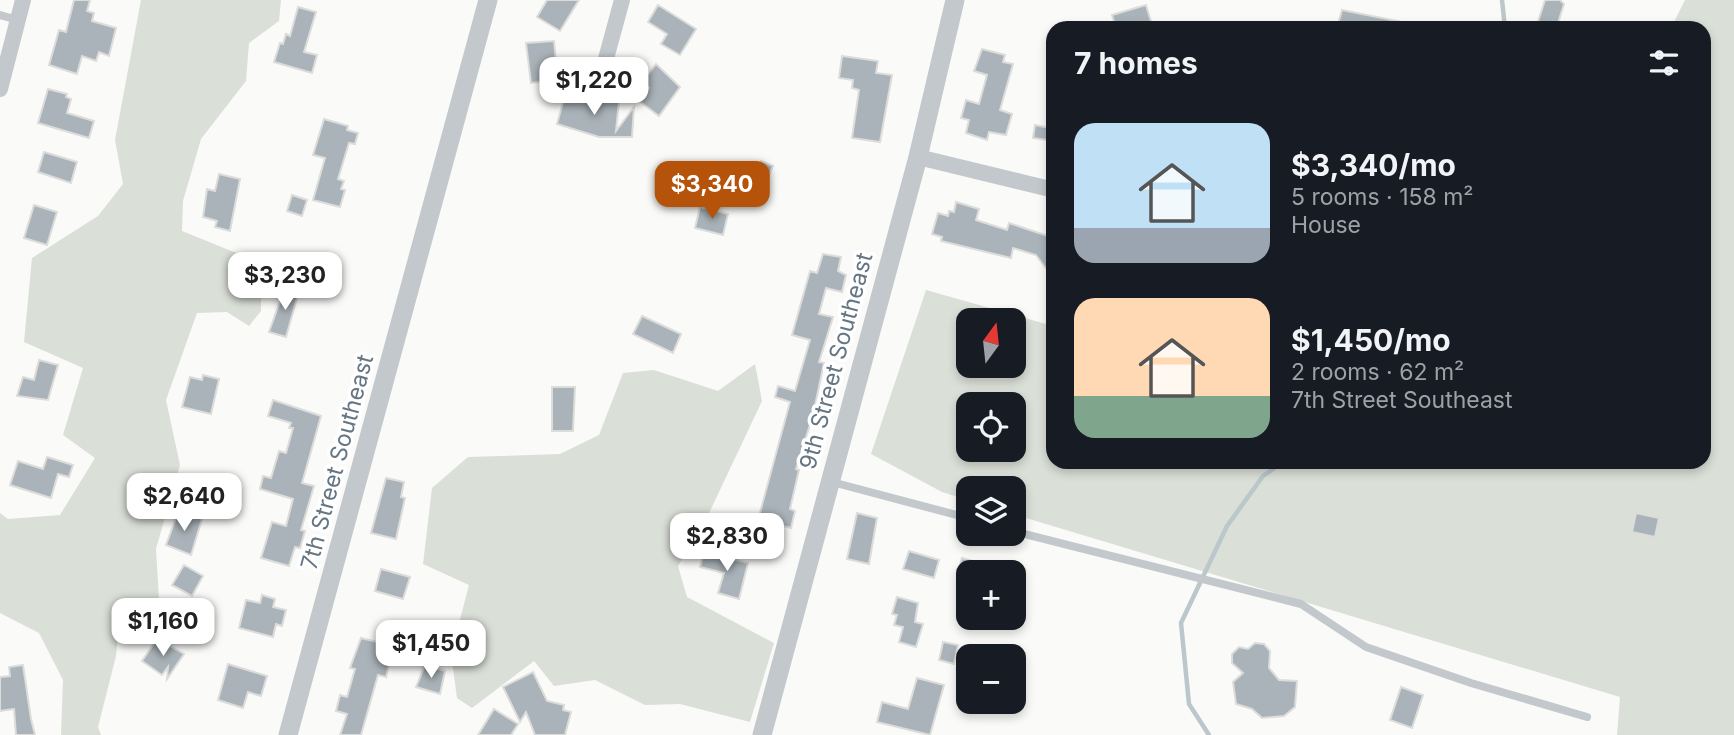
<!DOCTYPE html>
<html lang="en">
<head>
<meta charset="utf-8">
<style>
	:root { --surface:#171b24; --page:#242831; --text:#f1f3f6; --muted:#9ea1a6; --accent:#b45309 }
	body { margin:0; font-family:Inter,sans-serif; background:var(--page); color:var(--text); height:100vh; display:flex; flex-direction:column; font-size:26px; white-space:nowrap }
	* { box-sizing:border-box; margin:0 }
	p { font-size:23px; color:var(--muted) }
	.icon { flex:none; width:38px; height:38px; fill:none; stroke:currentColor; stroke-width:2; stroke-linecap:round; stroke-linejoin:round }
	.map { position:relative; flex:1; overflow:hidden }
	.side { position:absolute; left:1046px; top:21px; width:665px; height:448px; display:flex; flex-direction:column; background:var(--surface); border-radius:21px; box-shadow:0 4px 10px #0003 }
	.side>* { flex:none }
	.needle { width:46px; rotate:15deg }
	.fabs { position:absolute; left:956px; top:308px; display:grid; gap:14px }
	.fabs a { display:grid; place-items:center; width:70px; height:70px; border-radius:14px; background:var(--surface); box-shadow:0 4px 10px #0003; font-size:35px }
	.price { position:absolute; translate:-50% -60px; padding:0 16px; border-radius:14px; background:#fff; color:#222; font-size:23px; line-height:46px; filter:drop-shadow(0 2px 4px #0008) }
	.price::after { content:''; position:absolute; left:50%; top:42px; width:21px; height:16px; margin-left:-10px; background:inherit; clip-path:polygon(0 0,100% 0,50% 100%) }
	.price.on { background:var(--accent); color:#fff }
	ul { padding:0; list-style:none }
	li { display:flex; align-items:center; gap:21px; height:175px; padding:0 28px }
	li span { display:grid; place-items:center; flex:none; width:196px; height:140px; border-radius:21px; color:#555 }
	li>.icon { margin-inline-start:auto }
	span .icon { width:84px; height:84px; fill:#fffc; stroke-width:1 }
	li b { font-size:30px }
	h2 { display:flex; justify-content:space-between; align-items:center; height:84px; padding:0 28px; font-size:30px }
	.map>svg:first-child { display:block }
	.green { fill:#dadfd7; fill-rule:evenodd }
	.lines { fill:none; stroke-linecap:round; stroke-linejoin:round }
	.stream { stroke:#bbc7cb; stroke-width:4.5 }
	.building { fill:#aab3b9; stroke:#dcdcda; stroke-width:2 }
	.service { stroke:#c3c8cc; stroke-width:8 }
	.minor { stroke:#c3c8cc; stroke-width:16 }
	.tertiary { stroke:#c3c8cc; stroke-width:19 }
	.labels { text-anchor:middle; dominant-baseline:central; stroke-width:7; stroke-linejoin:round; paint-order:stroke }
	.street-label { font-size:23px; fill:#657683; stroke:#fff }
</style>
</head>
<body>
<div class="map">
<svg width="1734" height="735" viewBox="0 0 1734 735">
	<rect width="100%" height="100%" fill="#fafaf8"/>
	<path class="green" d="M 141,0 L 281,0 L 279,21 L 249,43 L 246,81 L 201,139 L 183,201 L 182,231 L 261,263 L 261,311 L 249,326 L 227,312 L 197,313 L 166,400 L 180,465 L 156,549 L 159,600 L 119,626 L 116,656 L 98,727 L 101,735 L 61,735 L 63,680 L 39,633 L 0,613 L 0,513 L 8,519 L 60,515 L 95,458 L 63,435 L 83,368 L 24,342 L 32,258 L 98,216 L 123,184 L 115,140 Z
		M 1685,0 L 1734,0 L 1734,735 L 1617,735 L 1620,697 L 1013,514 L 1013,488 L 968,488 L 968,500 L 942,492 L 871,454 L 926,290 L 1053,326 L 1054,462 L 1704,462 L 1704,28 L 1671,28 ZM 968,320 L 1013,320 L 1013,366 L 968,366 ZM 968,404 L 1013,404 L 1013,450 L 968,450 Z
		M 755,364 L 762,401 L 702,528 L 678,566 L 687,597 L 774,643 L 750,722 L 680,704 L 645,705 L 595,680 L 554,686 L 534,661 L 472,708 L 457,698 L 451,654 L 469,585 L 423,564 L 432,488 L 468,457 L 560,454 L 599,435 L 623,373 L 654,370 L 718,391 Z"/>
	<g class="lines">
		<path class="stream" d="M 1502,0 L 1505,28
			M 1209,735 L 1189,704 L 1181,623 L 1227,526 L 1263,476 L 1283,462"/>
	</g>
	<path class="building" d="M 74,0 L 90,0 L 87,11 L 94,13 L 92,21 L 116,28 L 109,56 L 99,52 L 96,61 L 82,56 L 77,74 L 49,65 L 59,30 L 66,32 Z
		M 547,0 L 579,0 L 560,31 L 537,17 Z
		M 1545,0 L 1560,0 L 1564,4 L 1558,23 L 1553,22 L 1551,28 L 1536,28 Z
		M 658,5 L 696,29 L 680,55 L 661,44 L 667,34 L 648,22 Z
		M 1146,5 L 1153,28 L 1116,28 L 1112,15 Z
		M 298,7 L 316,12 L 304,52 L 317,55 L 312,73 L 274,62 L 280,43 L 283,44 L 286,34 L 290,36 Z
		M 1342,10 L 1407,23 L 1406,28 L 1337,28 Z
		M 554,41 L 558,80 L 531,83 L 526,43 Z
		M 982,49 L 1005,55 L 1003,62 L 1013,64 L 1000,110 L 1012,114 L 1006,135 L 989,132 L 987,140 L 966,133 L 969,120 L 961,118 L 966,100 L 979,104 L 987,75 L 974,71 Z
		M 842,56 L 878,61 L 876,73 L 892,75 L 880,142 L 852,138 L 859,90 L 852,88 L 853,80 L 839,78 Z
		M 656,64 L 680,87 L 659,116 L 639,101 L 649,88 L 642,82 Z
		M 48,89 L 67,94 L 66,97 L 71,99 L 67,113 L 94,121 L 89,138 L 38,123 Z
		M 566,91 L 583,95 L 582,98 L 619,101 L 616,131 L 634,107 L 632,137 L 599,137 L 557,124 Z
		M 324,119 L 348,126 L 347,130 L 358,133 L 355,144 L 349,143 L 338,179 L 344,181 L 341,189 L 345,190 L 340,207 L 313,200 L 325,158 L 313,155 Z
		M 1035,125 L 1054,129 L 1054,141 L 1033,138 Z
		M 44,152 L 77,162 L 71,183 L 38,172 Z
		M 761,161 L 773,166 L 763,189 L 751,184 Z
		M 219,174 L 240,179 L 230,231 L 215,227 L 217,221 L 203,217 L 207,189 L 215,191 Z
		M 292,195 L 307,200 L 302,216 L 287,211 Z
		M 956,202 L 979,209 L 976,220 L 1007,230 L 1009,223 L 1054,238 L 1054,279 L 1036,255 L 1013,248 L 1011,258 L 941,241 L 942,237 L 932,234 L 938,213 L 948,216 L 949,211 L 954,212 Z
		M 34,205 L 57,212 L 47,245 L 24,238 Z
		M 700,207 L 728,214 L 723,235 L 695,228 Z
		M 823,254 L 841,257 L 838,271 L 846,275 L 842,292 L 826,288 L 819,314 L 833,317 L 819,362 L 824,363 L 813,415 L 796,469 L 799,470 L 790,509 L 795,511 L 791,528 L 758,520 L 790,402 L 775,397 L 778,386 L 795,391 L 810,340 L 792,335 L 810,271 L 817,273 Z
		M 285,287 L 299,291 L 286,337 L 269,332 Z
		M 642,316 L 681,334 L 673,353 L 633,334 Z
		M 39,360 L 58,365 L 48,400 L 17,396 L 23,377 L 34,380 Z
		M 203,375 L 219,379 L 211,414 L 182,407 L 190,377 L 202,380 Z
		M 552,387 L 575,387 L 573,431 L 552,431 Z
		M 273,400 L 321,416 L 302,483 L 314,486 L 301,530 L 305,531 L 300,548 L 295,547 L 289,566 L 261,558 L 272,522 L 286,526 L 293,499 L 260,489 L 263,476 L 271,478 L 279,451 L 286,453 L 293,428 L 289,428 L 291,423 L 268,416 Z
		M 47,457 L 73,465 L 69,477 L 58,474 L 51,498 L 10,485 L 18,461 L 43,469 Z
		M 386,478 L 404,482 L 401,497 L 405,498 L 396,539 L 371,533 Z
		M 179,510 L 202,519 L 191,555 L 166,545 Z
		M 857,513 L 877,518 L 869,564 L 847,559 Z
		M 1636,513 L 1659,518 L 1655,537 L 1632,532 Z
		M 909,551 L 939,560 L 934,578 L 903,569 Z
		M 704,552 L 748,563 L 739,599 L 718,593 L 724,573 L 700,567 Z
		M 962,558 L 999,569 L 998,572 L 958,572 Z
		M 184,565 L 203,576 L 192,596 L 172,585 Z
		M 381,569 L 410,577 L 403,599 L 375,591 Z
		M 262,595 L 275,599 L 273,607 L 286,610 L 282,626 L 276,624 L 273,637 L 239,628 L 246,600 L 260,603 Z
		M 897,597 L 918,603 L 915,622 L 923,624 L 916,647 L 899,642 L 903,627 L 894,625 L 897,615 L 892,614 Z
		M 361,638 L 394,646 L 386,677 L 378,675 L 361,735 L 340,735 L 347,714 L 336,711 L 340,695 L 347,697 L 355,669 L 350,668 Z
		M 157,639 L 184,654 L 167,679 L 168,667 L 162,675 L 142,661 Z
		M 943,642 L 958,645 L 954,664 L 939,660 Z
		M 1255,643 L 1264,644 L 1270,651 L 1269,668 L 1279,680 L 1297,681 L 1295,707 L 1284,716 L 1262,718 L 1252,709 L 1236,704 L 1233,682 L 1243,673 L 1232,663 L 1232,654 L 1239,647 L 1248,649 Z
		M 228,664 L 267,676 L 261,696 L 248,692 L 243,708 L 218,700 Z
		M 23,665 L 31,719 L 35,735 L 16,735 L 14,709 L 0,711 L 0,677 L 10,676 L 9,667 Z
		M 425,665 L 445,671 L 440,694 L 416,687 Z
		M 533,672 L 547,701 L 564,705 L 563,710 L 571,712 L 565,735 L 535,735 L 526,712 L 520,722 L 503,687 Z
		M 917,678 L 944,685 L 930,735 L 877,722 L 882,702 L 908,709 Z
		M 1401,687 L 1423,695 L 1412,728 L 1390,720 Z
		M 494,709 L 518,724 L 511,735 L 478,735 Z"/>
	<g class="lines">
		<path class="service" d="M 0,15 L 18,20
			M 832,482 L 968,518
			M 1013,531 L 1301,604 L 1366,647 L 1471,683 L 1587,717"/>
		<path class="minor" d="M 604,66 L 622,0
			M 0,89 L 23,0
			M 918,157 L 1054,190"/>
		<path class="tertiary" d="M 288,735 L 488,0
			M 762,735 L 918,157 L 955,0"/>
	</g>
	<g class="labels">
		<g class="street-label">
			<text transform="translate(836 361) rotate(-75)">9th Street Southeast</text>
			<text transform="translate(337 462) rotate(-75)">7th Street Southeast</text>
		</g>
	</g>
</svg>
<div class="fabs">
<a><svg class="needle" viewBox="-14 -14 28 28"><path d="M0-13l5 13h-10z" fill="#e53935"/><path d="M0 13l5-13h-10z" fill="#9ea1a6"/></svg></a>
<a><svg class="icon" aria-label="locate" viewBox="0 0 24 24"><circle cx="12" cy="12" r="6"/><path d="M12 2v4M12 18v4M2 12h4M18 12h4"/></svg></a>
<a><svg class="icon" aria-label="layers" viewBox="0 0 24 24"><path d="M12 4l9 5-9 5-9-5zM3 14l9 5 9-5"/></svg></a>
<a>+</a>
<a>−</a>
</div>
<b class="price" style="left:594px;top:117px">$1,220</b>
<b class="price on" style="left:712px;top:221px">$3,340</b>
<b class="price" style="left:285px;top:312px">$3,230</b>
<b class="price" style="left:184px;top:533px">$2,640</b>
<b class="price" style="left:727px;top:573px">$2,830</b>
<b class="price" style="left:163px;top:658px">$1,160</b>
<b class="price" style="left:431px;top:680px">$1,450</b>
<section class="side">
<h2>7 homes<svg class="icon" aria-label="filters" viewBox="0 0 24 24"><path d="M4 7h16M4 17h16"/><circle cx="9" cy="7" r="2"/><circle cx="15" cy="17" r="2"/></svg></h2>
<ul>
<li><span style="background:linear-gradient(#bfe0f5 75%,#9aa5b1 0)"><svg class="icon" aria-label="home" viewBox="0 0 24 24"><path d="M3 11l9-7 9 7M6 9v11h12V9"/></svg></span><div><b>$3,340/mo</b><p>5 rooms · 158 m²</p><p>House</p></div></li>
<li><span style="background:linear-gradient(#ffd9b3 70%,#7fa58c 0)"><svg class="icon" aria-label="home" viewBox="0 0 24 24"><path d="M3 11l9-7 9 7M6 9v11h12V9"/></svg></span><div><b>$1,450/mo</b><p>2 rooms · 62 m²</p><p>7th Street Southeast</p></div></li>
</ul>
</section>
</div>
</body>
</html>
